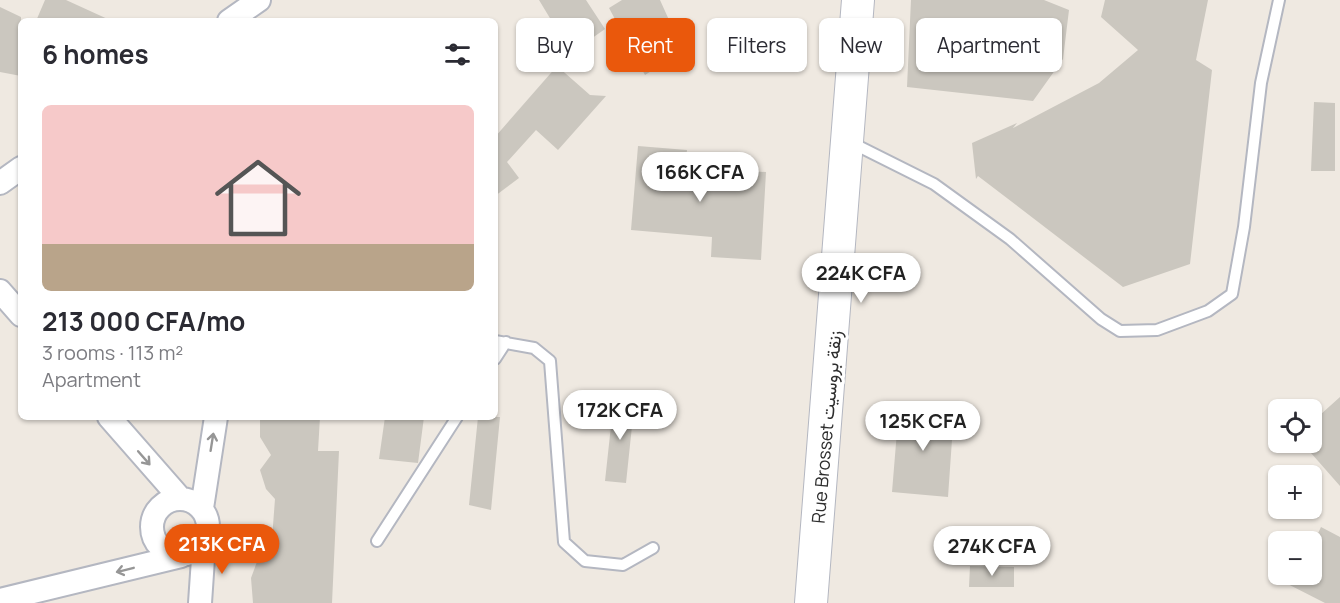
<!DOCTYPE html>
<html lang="en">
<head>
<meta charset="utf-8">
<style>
	:root { --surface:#fff; --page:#f2f2f3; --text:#2b2b33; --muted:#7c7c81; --accent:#ea580c }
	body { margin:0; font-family:Manrope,Vazirmatn,sans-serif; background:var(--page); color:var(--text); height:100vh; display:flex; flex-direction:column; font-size:22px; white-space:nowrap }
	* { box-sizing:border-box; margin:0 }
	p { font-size:20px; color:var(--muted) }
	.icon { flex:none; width:33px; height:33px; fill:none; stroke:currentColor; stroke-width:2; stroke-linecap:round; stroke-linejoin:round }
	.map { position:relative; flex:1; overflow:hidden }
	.panel { position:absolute; left:18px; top:18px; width:480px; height:402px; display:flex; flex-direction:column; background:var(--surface); border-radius:9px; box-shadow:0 2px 4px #0004 }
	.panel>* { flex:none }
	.hud { position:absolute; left:516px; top:18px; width:570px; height:54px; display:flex; gap:12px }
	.tools { position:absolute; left:1268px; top:399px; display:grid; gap:12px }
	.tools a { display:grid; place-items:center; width:54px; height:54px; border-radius:9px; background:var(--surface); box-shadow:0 2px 4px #0004; font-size:30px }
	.price { position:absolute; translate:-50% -51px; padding:0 14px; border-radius:21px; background:#fff; color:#222; font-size:20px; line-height:39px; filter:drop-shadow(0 2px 3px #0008) }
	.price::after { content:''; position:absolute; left:50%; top:36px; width:18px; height:14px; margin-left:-9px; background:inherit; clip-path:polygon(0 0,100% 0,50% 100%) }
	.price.on { background:var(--accent); color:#fff }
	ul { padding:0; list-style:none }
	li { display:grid; align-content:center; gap:12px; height:318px; padding:0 24px }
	li span { display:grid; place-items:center; height:186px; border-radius:9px; color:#555 }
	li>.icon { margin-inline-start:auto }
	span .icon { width:108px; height:108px; fill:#fffc; stroke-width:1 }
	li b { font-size:26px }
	h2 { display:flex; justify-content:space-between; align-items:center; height:72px; padding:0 24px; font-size:26px }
	.pill { padding:0 21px; border-radius:9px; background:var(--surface); box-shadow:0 2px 4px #0004; font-size:21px; line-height:54px }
	.pill.on { background:var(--accent); color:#fff }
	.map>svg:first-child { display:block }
	.building { fill:#cbc7bf }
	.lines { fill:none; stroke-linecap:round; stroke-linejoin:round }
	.lane-casing { stroke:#b4b7c1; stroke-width:14 }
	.street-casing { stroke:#b4b7c1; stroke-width:26 }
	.secondary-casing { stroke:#b4b7c1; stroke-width:34 }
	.lane { stroke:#fff; stroke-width:10 }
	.street { stroke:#fff; stroke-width:22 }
	.secondary { stroke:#fff; stroke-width:32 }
	.oneway { stroke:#969696 }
	.labels { text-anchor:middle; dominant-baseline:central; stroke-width:6; stroke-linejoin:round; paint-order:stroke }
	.street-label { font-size:18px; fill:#2e2e2e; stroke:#fff }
</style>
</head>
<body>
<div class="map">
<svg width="1340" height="603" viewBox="0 0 1340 603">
	<rect width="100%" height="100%" fill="#efe9e1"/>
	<path class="building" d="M 45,0 L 66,0 L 112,21 L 36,21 Z
		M 539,0 L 586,0 L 605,29 L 571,53 Z
		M 622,0 L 660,0 L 683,51 L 645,75 L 609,8 Z
		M 911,0 L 1044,0 L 1069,10 L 1063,59 L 1033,101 L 907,87 Z
		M 1105,0 L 1208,0 L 1196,60 L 1212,70 L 1190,264 L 1123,287 L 978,176 L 976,179 L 972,143 L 1017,123 L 1013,128 L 1099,83 L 1138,50 L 1101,17 Z
		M 0,7 L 21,17 L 21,76 L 0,72 Z
		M 557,66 L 590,95 L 606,96 L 558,150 L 536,130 L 507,162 L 519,178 L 495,196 L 495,137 Z
		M 1314,102 L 1335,103 L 1335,171 L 1311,171 Z
		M 638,146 L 687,150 L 685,167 L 766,172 L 761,260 L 711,257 L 712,237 L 631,230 Z
		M 1340,397 L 1340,486 L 1311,453 L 1311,423 Z
		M 614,398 L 628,399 L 634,407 L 626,483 L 605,481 Z
		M 899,407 L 954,411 L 948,497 L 892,492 Z
		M 260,417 L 320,417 L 318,451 L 339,451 L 332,603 L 253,603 L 251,578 L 258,559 L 271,552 L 275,499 L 266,489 L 260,470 L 271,455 L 260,437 Z
		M 385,417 L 424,417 L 418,463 L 379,459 Z
		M 478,417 L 500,417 L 491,510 L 469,505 Z
		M 1321,527 L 1340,537 L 1340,603 L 1325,603 L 1268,574 L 1311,574 L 1311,548 Z
		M 970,566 L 1014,567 L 1014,587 L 969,587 Z"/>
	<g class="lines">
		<g class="lane-casing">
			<path id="lane" d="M 850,142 L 934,184 L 1010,239 L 1101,319 L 1120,331 L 1157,330 L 1208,311 L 1232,294 L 1244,227 L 1261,83 L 1279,0
				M 495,341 L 534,348 L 550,361 L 564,542 L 585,561 L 623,565 L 653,548
				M 495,359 L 506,342
				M 377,541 L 457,417"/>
		</g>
		<g class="street-casing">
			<path id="street" d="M 229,21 L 259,0
				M 0,183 L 21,168
				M 0,291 L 21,315
				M 109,417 L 180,498
				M152 527a28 28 0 1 1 56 0a28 28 0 1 1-56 0Z
				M 202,508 L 216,417
				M 0,600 L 181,556
				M 200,603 L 204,544"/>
		</g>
		<g class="secondary-casing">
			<path id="secondary" d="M 811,603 L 858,0"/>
		</g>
		<use href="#lane" class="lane"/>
		<use href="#street" class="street"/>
		<use href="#secondary" class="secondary"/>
	</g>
	<defs><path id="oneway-shaft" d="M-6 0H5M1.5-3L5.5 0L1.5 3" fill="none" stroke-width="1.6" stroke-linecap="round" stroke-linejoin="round" transform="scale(1.5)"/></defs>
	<g class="oneway">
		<use href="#oneway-shaft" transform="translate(212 442) rotate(-81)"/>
		<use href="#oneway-shaft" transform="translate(144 458) rotate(49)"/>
		<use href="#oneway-shaft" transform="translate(125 570) rotate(166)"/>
	</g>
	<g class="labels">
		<g class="street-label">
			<text transform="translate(826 427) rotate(-85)">Rue Brosset زنقة بروسيت</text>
		</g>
	</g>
</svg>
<div class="tools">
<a><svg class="icon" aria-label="locate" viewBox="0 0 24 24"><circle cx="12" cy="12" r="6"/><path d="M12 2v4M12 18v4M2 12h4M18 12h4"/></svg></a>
<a>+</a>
<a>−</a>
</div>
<b class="price" style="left:700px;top:203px">166K CFA</b>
<b class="price" style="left:861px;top:304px">224K CFA</b>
<b class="price" style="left:620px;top:441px">172K CFA</b>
<b class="price" style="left:923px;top:452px">125K CFA</b>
<b class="price on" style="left:222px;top:575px">213K CFA</b>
<b class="price" style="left:992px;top:577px">274K CFA</b>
<div class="hud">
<a class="pill">Buy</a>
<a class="pill on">Rent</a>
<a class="pill">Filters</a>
<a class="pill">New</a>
<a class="pill">Apartment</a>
</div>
<section class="panel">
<h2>6 homes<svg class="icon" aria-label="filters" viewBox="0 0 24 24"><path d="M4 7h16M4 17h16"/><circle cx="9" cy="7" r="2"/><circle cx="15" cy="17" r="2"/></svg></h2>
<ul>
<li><span style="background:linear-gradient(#f6c9c9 75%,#b9a48a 0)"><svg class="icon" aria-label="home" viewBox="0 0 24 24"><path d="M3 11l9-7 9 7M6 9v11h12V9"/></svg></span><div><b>213 000 CFA/mo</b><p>3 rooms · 113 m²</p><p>Apartment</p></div></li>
</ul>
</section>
</div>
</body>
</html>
